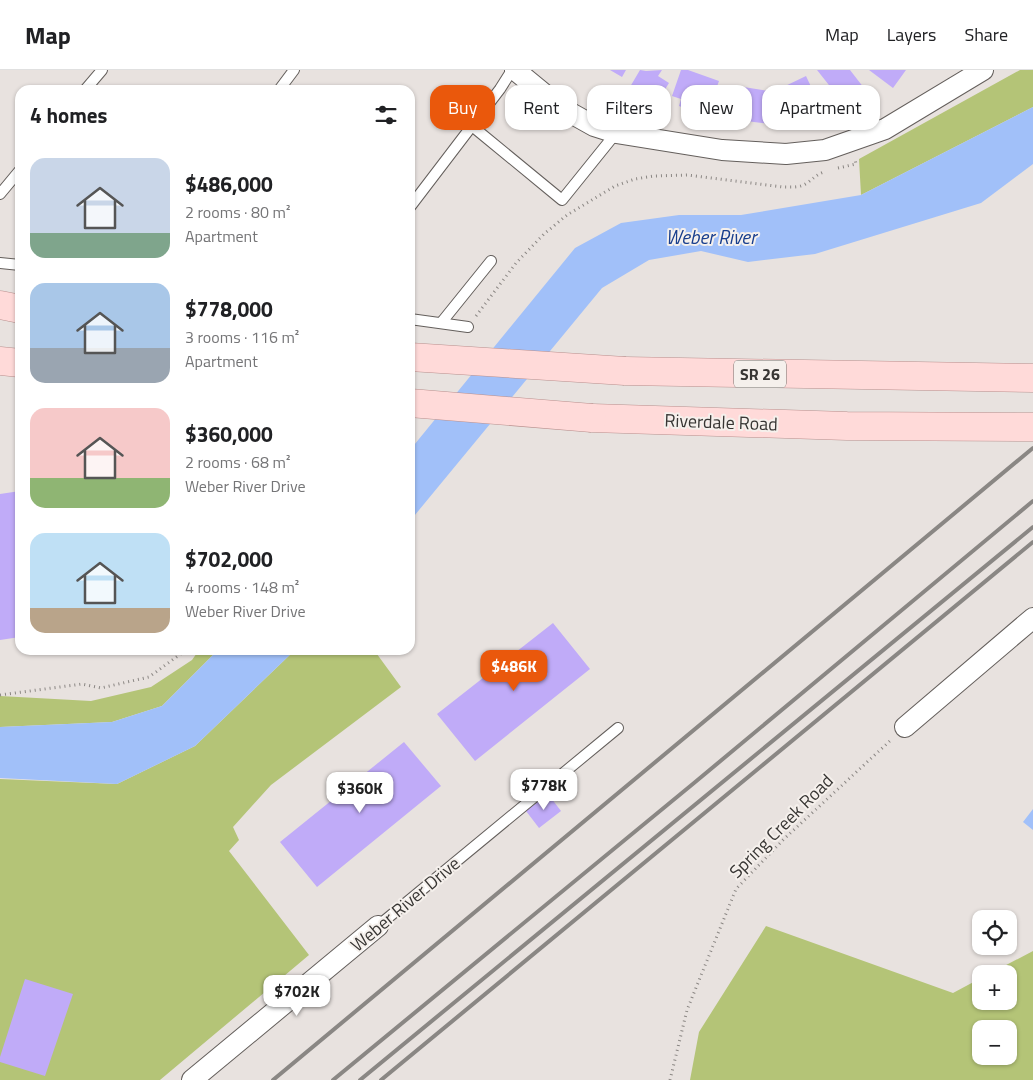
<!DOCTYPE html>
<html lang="en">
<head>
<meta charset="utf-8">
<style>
	:root { --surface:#fff; --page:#f2f2f2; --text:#202124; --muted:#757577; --line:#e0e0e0; --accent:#ea580c }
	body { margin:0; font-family:"Titillium Web",sans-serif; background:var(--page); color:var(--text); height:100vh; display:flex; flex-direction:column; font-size:19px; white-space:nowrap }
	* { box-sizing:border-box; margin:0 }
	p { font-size:16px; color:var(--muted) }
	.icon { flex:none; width:28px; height:28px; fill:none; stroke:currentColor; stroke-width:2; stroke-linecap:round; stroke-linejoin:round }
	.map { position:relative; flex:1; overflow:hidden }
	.side { position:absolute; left:15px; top:15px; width:400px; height:570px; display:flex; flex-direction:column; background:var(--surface); border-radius:15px; box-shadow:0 1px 4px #0004 }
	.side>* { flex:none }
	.hud { position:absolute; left:430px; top:15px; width:475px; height:45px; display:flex; gap:10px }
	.tools { position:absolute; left:972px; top:840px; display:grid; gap:10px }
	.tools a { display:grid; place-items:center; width:45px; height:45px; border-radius:10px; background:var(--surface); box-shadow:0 1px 4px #0004; font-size:25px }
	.price { position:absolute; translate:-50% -42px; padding:0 11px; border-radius:10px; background:#fff; color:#222; font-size:16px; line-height:32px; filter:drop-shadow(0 1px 2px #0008) }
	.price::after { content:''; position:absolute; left:50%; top:30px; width:15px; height:11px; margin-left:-8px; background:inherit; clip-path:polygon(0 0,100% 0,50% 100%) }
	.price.on { background:var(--accent); color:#fff }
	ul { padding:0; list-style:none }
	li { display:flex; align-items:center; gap:15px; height:125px; padding:0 15px }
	li span { display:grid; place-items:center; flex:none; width:140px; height:100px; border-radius:15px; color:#555 }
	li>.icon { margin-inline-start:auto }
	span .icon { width:60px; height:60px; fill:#fffc; stroke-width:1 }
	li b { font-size:21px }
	h2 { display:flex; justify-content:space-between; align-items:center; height:60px; padding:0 15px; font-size:21px }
	.tag { padding:0 18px; border-radius:15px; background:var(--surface); box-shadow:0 1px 4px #0004; font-size:18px; line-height:45px }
	.tag.on { background:var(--accent); color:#fff }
	header { display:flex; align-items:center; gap:30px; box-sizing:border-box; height:70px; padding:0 25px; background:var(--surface); border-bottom:1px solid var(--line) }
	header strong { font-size:24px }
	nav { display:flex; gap:28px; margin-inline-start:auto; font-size:18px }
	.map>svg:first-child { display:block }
	.green { fill:#b4c477; fill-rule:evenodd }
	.water { fill:#a1c0f9 }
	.building { fill:#c0abf8 }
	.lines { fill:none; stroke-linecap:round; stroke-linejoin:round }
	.service-casing { stroke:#645f5c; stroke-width:12 }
	.minor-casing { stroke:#645f5c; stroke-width:22 }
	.primary-casing { stroke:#b9908e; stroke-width:29 }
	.path { stroke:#8a8683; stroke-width:3; stroke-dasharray:1 4; stroke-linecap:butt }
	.service { stroke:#fff; stroke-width:10 }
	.minor { stroke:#fff; stroke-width:20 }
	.primary { stroke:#ffdad9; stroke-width:28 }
	.rail { stroke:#8a8784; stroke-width:4 }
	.primary-bridge-casing { stroke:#b9908e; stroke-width:29; stroke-linecap:butt }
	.primary-bridge { stroke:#ffdad9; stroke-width:28 }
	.labels { text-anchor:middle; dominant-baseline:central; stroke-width:4; stroke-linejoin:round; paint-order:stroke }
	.shield { fill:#f5f0ec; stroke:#716e6b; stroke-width:1 }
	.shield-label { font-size:16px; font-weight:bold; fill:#383634 }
	.street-label { font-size:18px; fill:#383634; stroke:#f5f0ec }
	.water-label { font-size:19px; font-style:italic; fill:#183e8d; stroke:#f5f0ec }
</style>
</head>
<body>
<header>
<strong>Map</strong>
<nav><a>Map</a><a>Layers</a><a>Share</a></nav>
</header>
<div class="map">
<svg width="1033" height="1010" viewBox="0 0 1033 1010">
	<rect width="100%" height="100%" fill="#e8e2df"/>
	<path class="green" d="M 1020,0 L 1033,0 L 1033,37 L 861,125 L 859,89 Z
		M 199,580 L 218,580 L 162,636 L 112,652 L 0,657 L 0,626 L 91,631 L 151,617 L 192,590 Z
		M 295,580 L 374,580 L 401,617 L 271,715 L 233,757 L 239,770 L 229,781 L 309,885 L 160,1010 L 0,1010 L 0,709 L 117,714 L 195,676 Z
		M 766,856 L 953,923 L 981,908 L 981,931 L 1009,931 L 1009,904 L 989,904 L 1033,881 L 1033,1010 L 690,1010 L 699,962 ZM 981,959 L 1009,959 L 1009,986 L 981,986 Z"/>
	<path class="water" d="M 1033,37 L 1033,94 L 981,133 L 815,184 L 748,192 L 701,181 L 649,190 L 602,218 L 410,451 L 410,380 L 575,178 L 621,153 L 679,145 L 741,145 L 861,125 Z
		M 218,580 L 295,580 L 195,676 L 117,714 L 0,708 L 0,657 L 112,652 L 162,636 Z
		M 1033,739 L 1033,760 L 1023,752 Z"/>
	<path class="building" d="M 610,0 L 626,0 L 622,7 Z
		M 640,0 L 646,1 L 662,0 L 658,6 L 669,13 L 654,37 L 627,22 Z
		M 681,0 L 688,0 L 719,11 L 709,39 L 700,36 L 697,43 L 679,36 L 681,29 L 672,26 Z
		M 817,0 L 850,0 L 864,18 L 844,34 Z
		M 869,0 L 906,0 L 893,18 Z
		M 806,6 L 822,40 L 795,53 L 779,19 Z
		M 731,15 L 775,22 L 770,54 L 746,51 L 747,44 L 728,41 Z
		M 20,421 L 20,567 L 0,570 L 0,424 Z
		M 553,553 L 590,599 L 475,691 L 437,644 Z
		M 404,672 L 441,716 L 317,817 L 280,772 Z
		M 548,724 L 561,741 L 539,758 L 526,741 Z
		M 25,909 L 73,924 L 45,1006 L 0,992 L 0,987 Z"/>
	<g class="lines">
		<g class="service-casing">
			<path id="service" d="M 85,20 L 102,0
				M 279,20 L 294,0
				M 472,56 L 562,130 L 616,63
				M 0,124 L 20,100
				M 410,137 L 500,19 L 512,0
				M 0,193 L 20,195
				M 410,249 L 468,257
				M 441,253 L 491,191
				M 378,856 L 618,658"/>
		</g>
		<g class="minor-casing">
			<path id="minor" d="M 515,0 L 560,37 L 594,56 L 616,63 L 722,80 L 786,84 L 825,80 L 885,59 L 983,0
				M 905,657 L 1033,548
				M 192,1010 L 378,856"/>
		</g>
		<g class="primary-casing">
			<path id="primary" d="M 0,235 L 20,239
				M 0,291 L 20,293
				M 625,301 L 1033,308
				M 592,348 L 847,356 L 1033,357"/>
		</g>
		<path class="path" d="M 838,98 L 856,94 L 855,89
			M 476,246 L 516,193 L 544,164 L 567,145 L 615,116 L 635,109 L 654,106 L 687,105 L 783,117 C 791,117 800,118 807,113 C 813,109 817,104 824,102
			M 0,625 L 82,614 L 101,618 L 149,607 L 186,580
			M 670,1010 L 687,940 L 736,819 L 784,769 L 892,669"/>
		<use href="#service" class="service"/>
		<use href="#minor" class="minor"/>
		<use href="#primary" class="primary"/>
		<path class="rail" d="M 273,1010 L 1033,378
			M 333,1010 L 694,713 L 1033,431
			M 360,1010 L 1033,457
			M 381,1010 L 1033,472"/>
		<g class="primary-bridge-casing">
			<path id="primary-bridge" d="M 410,287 L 625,301
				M 410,333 L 592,348"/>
		</g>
		<use href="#primary-bridge" class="primary-bridge"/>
	</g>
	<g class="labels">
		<rect class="shield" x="734" y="290.5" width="52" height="27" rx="4"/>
		<g class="shield-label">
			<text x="760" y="304">SR 26</text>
		</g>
		<g class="street-label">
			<text transform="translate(721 352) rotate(2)">Riverdale Road</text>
			<text transform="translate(781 756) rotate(-45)">Spring Creek Road</text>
			<text transform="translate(405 834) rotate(-40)">Weber River Drive</text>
		</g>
		<g class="water-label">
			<text x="711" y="166">Weber River</text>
		</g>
	</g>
</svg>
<div class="tools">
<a><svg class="icon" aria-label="locate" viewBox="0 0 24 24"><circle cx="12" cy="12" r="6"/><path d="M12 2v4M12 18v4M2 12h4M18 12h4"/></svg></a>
<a>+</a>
<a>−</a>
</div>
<b class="price on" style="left:514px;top:622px">$486K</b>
<b class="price" style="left:544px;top:741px">$778K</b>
<b class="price" style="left:360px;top:744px">$360K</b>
<b class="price" style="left:297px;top:947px">$702K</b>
<div class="hud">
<a class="tag on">Buy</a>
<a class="tag">Rent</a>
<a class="tag">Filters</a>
<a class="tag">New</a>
<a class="tag">Apartment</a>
</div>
<section class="side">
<h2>4 homes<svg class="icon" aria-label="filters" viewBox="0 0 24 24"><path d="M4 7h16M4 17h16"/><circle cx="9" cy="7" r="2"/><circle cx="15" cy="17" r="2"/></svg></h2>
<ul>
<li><span style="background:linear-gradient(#c9d6e8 75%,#7fa58c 0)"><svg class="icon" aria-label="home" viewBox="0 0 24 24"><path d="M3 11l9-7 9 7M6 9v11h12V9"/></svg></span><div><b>$486,000</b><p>2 rooms · 80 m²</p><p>Apartment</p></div></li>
<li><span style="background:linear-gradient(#a9c7e8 65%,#9aa5b1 0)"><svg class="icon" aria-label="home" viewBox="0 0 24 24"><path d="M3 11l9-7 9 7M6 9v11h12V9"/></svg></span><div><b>$778,000</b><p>3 rooms · 116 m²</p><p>Apartment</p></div></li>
<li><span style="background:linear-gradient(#f6c9c9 70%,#8fb573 0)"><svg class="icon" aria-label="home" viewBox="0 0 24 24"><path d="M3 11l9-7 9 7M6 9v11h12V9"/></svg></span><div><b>$360,000</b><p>2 rooms · 68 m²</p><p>Weber River Drive</p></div></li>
<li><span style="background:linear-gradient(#bfe0f5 75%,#b9a48a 0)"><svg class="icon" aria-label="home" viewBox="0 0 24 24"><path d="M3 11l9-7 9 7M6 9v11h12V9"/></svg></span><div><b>$702,000</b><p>4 rooms · 148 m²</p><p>Weber River Drive</p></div></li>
</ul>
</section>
</div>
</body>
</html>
